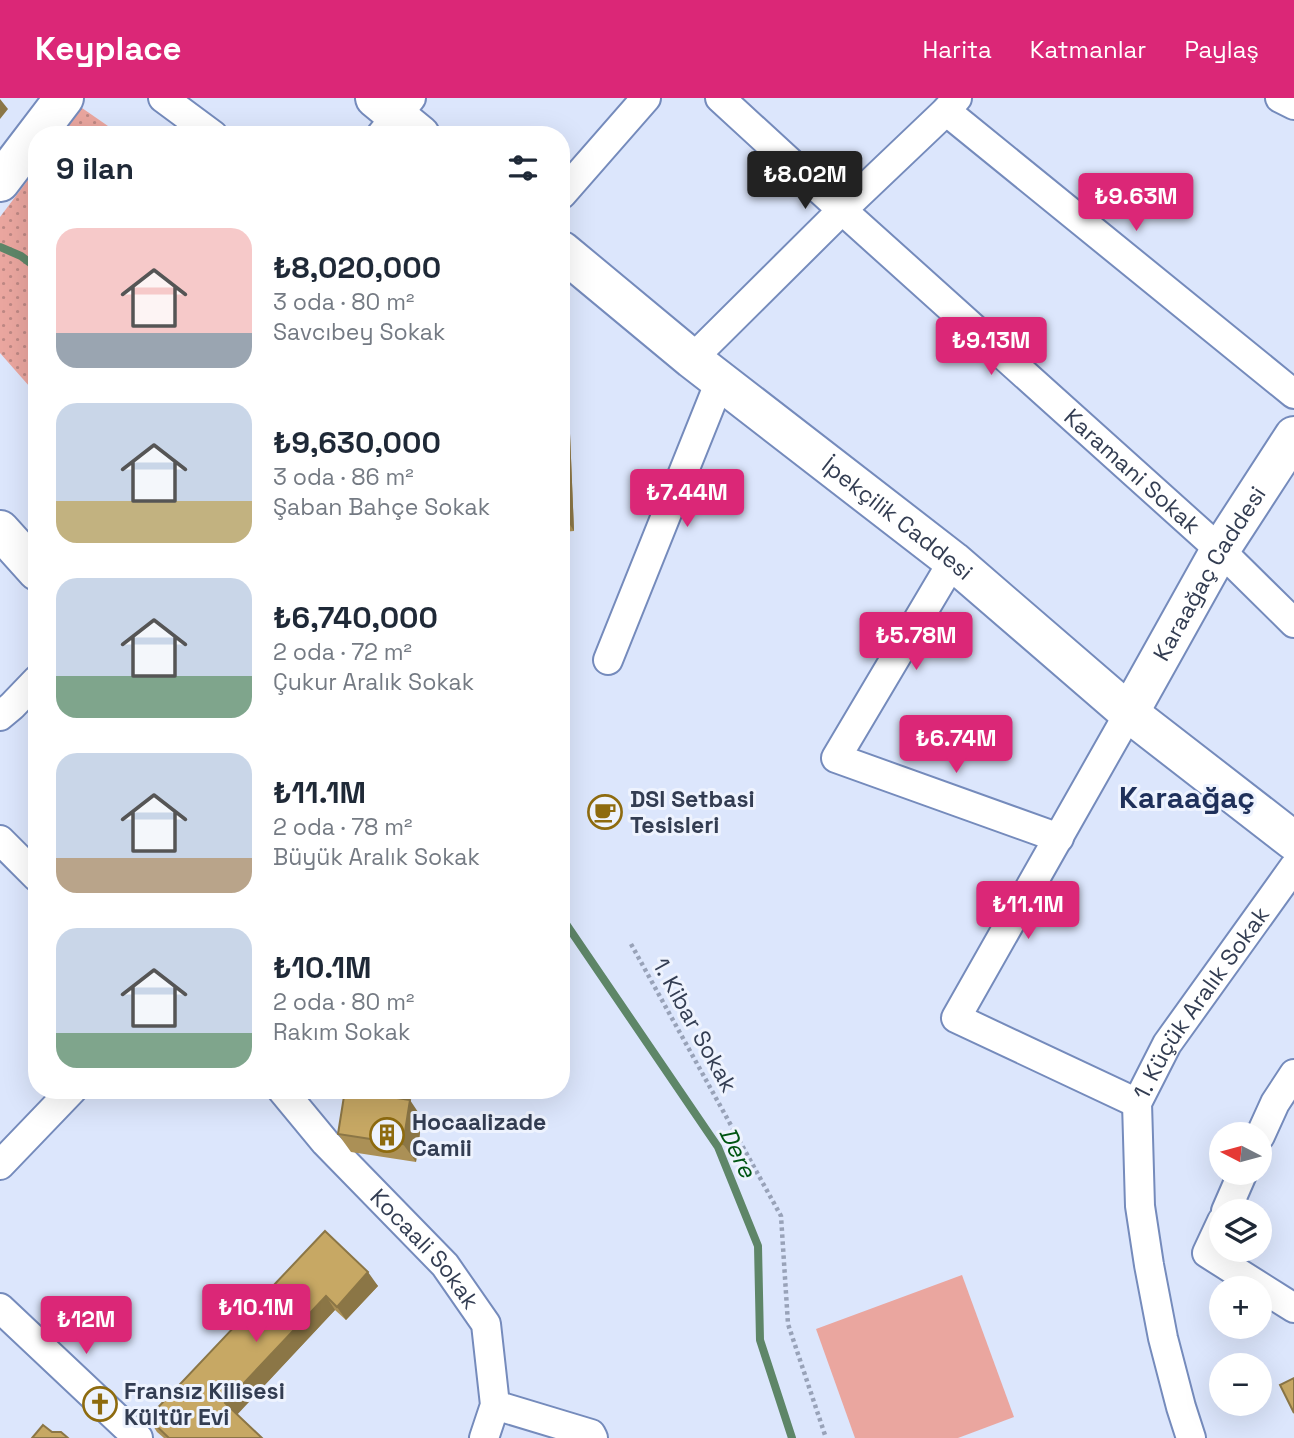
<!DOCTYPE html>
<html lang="tr">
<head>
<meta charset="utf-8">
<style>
	:root { --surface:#fff; --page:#f2f2f3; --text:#1f2937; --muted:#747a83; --accent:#db2777 }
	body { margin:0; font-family:"Space Grotesk",sans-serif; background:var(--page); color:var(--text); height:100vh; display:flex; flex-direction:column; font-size:26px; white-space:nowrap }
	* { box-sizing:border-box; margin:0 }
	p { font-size:23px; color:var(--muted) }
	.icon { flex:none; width:38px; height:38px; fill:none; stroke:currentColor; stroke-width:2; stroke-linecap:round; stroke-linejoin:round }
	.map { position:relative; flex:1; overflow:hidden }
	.sheet { position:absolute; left:28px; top:28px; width:542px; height:973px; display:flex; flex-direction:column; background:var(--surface); border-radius:28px; box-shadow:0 7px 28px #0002 }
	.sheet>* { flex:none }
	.needle { width:46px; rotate:276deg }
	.controls { position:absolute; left:1209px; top:1024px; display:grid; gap:14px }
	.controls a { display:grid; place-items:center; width:63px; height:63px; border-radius:50%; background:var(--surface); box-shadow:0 7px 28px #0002; font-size:35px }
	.price { position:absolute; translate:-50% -60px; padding:0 16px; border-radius:7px; background:var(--accent); color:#fff; font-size:23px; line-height:46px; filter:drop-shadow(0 2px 4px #0008) }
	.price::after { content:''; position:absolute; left:50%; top:42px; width:21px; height:16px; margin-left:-10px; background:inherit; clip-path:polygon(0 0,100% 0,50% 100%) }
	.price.on { background:#222; color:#fff }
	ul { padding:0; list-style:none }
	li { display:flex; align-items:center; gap:21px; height:175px; padding:0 28px }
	li span { display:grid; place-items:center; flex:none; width:196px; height:140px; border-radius:21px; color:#555 }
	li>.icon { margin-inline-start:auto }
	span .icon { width:84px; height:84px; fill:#fffc; stroke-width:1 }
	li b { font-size:30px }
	h2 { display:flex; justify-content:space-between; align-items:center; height:84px; padding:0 28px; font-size:30px }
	header { display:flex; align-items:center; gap:42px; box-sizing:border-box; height:98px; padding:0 35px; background:var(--accent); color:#fff }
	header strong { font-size:33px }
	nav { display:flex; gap:38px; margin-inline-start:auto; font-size:24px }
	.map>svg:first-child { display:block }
	.grass { fill:url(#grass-dots) }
	.garden { fill:#eaa69f }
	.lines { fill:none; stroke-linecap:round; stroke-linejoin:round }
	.stream { stroke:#5e8668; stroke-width:8 }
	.minor-casing { stroke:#758bbc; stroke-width:32 }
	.secondary-casing { stroke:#758bbc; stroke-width:42 }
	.primary-casing { stroke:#758bbc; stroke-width:42 }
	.path { stroke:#98a2b8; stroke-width:4.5; stroke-dasharray:3.5 3.5; stroke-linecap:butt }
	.minor { stroke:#fff; stroke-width:28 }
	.secondary { stroke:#fff; stroke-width:38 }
	.primary { stroke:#fff; stroke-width:38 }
	.wall { fill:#ab9056 }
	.shaded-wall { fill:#8b7646 }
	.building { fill:#c7a864; stroke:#8b7646; stroke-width:2 }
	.labels { text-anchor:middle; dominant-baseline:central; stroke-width:6; stroke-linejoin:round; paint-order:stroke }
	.street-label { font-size:23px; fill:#333d52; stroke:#eef3fe }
	.poi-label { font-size:23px; font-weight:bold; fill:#333d52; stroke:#eef3fe; text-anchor:start }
	.water-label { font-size:24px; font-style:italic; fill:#005613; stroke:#eef3fe }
	.district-label { font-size:30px; font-weight:bold; fill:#1f305a; stroke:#eef3fe }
</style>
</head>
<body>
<header>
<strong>Keyplace</strong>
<nav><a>Harita</a><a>Katmanlar</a><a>Paylaş</a></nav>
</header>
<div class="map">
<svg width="1294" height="1340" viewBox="0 0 1294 1340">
	<defs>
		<pattern id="grass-dots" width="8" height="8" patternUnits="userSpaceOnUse" patternTransform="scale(1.75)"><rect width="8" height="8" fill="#eaa69f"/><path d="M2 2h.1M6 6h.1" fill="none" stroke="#be8884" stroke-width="1.8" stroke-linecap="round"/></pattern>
	</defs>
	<rect width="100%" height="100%" fill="#dce6fc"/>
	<path class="grass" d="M 82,10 L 121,37 L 62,37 Z
		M 37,70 L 37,297 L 0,255 L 0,119 Z"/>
	<path class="garden" d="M 962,1177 L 1014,1319 L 958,1340 L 855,1340 L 816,1231 Z"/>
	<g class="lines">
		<path class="stream" d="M 0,149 L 21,158 L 37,170
			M 562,820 L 718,1049 L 758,1148 L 760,1242 L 792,1340"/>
		<g class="minor-casing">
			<g id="minor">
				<path d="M 163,0 L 213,37"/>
				<path id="s1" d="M 720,0 L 842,112 L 1220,452 L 1294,525"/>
				<path d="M 1280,0 L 1294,7"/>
				<path d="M 946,13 L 1294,296"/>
				<path d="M 381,37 L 411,0"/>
				<path d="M 562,96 L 646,0"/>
				<path d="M 692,261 L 842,112 L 946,13 L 957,0"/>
				<path d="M 953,463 L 836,660 L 1059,740"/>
				<path d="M 608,562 L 720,283"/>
				<path d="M 1129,615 L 956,920 L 1137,1005"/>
				<path d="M 0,618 L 12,608 L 37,582"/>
				<path d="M 0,742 L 37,779"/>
				<path id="s2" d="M 282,992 L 325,1044 L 445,1167 L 486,1226 L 495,1307 L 484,1340"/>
				<path d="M 1260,1038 L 1275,1005 L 1294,976"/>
				<path d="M 0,1067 L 72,992"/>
				<path d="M 1226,1113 L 1243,1074"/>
				<path d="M 1222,1123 L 1207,1155 L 1294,1210"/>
				<path d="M 0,1210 L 138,1340"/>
				<path d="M 495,1307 L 591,1336 L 593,1340"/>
				<path id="s3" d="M 1191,1340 L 1181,1309 L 1163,1240 L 1149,1167 L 1140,1108 L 1137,1005 L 1167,946 L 1294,769"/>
			</g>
		</g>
		<g class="secondary-casing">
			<g id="secondary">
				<path d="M 375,0 L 420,37"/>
				<path id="s4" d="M 562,153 L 692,261 L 953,463 L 1129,615 L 1294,743"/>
				<path d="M 0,432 L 37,473"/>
				<path id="s5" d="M 1129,615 L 1220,452 L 1294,338"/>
			</g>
		</g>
		<g class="primary-casing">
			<path id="primary" d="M 0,84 L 64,0"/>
		</g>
		<path class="path" d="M 631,846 L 781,1118 L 788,1226 L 826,1340"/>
		<use href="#minor" class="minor"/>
		<use href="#secondary" class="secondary"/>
		<use href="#primary" class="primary"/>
	</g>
	<path class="wall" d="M 562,278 L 568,287 L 574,433 L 562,434 Z
		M 422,1020 L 416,1064 L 351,1054 L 338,1036 Z
		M 325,1133 L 378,1188 L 346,1222 L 335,1212 L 237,1316 L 262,1340 L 164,1340 L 157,1334 L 148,1320 Z"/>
	<path class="shaded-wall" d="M 0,1 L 8,11 L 0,21 Z
		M 562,278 L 568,287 L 574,433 L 565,419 L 562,351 Z
		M 410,1002 L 422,1020 L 416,1064 L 403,1046 Z
		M 368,1174 L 378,1188 L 346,1222 L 337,1209 Z
		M 326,1198 L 335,1212 L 235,1319 L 225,1305 Z"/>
	<path class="building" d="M 562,351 L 565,419 L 562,420 Z
		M 345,992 L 410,1002 L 403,1046 L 338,1036 Z
		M 325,1133 L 368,1174 L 337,1209 L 326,1198 L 225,1305 L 262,1340 L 169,1340 L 148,1320 Z
		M 1294,1280 L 1294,1315 L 1280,1287 Z
		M 43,1327 L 52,1334 L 61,1334 L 68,1340 L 32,1340 Z"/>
	<defs>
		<g id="cafe-ring" transform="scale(1.75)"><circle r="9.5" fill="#eef3fe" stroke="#8e6b0f" stroke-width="1.5"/><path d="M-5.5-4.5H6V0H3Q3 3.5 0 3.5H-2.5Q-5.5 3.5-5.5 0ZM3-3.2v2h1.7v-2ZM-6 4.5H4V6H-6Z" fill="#8e6b0f"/></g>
		<g id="building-ring" transform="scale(1.75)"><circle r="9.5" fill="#eef3fe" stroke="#8e6b0f" stroke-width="1.5"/><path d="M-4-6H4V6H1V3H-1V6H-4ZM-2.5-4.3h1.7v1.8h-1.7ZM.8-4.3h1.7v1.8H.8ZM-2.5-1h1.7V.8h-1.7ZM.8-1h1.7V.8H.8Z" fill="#8e6b0f"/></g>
		<g id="church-ring" transform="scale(1.75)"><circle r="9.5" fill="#eef3fe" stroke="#8e6b0f" stroke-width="1.5"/><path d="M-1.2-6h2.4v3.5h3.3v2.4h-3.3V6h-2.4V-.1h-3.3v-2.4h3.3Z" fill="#8e6b0f"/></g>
	</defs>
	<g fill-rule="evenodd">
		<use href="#cafe-ring" x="605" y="714"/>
		<use href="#building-ring" x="387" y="1037"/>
		<use href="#church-ring" x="100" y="1306"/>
	</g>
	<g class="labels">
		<g class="street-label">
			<text stroke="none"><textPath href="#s1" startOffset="556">Karamani Sokak</textPath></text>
			<text stroke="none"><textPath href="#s4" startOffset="429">İpekçilik Caddesi</textPath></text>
			<text stroke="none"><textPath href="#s5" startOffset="161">Karaağaç Caddesi</textPath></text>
			<text stroke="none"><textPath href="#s3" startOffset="460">1. Küçük Aralık Sokak</textPath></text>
			<text transform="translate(695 927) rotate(61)">1. Kibar Sokak</text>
			<text stroke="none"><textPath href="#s2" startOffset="214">Kocaali Sokak</textPath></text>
		</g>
		<g class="poi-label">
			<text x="630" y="701">DSI Setbasi<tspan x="630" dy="26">Tesisleri</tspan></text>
			<text x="412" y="1024">Hocaalizade<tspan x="412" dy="26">Camii</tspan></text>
			<text x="124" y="1293">Fransız Kilisesi<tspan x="124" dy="26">Kültür Evi</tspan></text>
		</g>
		<g class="water-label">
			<text transform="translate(738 1054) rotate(64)">Dere</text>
		</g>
		<g class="district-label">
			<text x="1187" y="699">Karaağaç</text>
		</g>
	</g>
</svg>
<div class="controls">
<a><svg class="needle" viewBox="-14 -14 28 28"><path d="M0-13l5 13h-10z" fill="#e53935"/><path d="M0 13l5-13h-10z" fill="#747a83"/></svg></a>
<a><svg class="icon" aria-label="layers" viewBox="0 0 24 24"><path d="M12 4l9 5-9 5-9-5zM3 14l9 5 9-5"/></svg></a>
<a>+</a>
<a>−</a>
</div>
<b class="price on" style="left:805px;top:113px">₺8.02M</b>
<b class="price" style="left:1136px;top:135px">₺9.63M</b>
<b class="price" style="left:991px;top:279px">₺9.13M</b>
<b class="price" style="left:687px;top:431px">₺7.44M</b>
<b class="price" style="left:916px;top:574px">₺5.78M</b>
<b class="price" style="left:956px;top:677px">₺6.74M</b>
<b class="price" style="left:1028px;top:843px">₺11.1M</b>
<b class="price" style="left:256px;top:1246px">₺10.1M</b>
<b class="price" style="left:86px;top:1258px">₺12M</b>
<section class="sheet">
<h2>9 ilan<svg class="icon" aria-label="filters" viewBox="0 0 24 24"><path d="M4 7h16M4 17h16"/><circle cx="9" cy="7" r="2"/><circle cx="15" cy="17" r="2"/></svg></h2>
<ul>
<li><span style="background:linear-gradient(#f6c9c9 75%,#9aa5b1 0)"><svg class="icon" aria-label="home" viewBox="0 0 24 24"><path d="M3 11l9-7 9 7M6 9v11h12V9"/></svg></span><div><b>₺8,020,000</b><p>3 oda · 80 m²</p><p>Savcıbey Sokak</p></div></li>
<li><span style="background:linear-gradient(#c9d6e8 70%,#c2b280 0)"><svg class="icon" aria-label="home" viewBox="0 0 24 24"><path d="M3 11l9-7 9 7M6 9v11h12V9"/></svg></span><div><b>₺9,630,000</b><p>3 oda · 86 m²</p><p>Şaban Bahçe Sokak</p></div></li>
<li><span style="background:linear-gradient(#c9d6e8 70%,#7fa58c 0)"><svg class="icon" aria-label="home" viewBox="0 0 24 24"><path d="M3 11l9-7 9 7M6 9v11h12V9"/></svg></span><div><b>₺6,740,000</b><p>2 oda · 72 m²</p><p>Çukur Aralık Sokak</p></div></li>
<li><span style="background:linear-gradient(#c9d6e8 75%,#b9a48a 0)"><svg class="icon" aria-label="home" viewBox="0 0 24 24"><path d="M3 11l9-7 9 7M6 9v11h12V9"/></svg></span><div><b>₺11.1M</b><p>2 oda · 78 m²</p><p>Büyük Aralık Sokak</p></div></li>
<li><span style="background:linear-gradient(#c9d6e8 75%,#7fa58c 0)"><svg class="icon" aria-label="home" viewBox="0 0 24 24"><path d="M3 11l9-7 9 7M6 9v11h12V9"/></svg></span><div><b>₺10.1M</b><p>2 oda · 80 m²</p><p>Rakım Sokak</p></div></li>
</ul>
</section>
</div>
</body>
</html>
